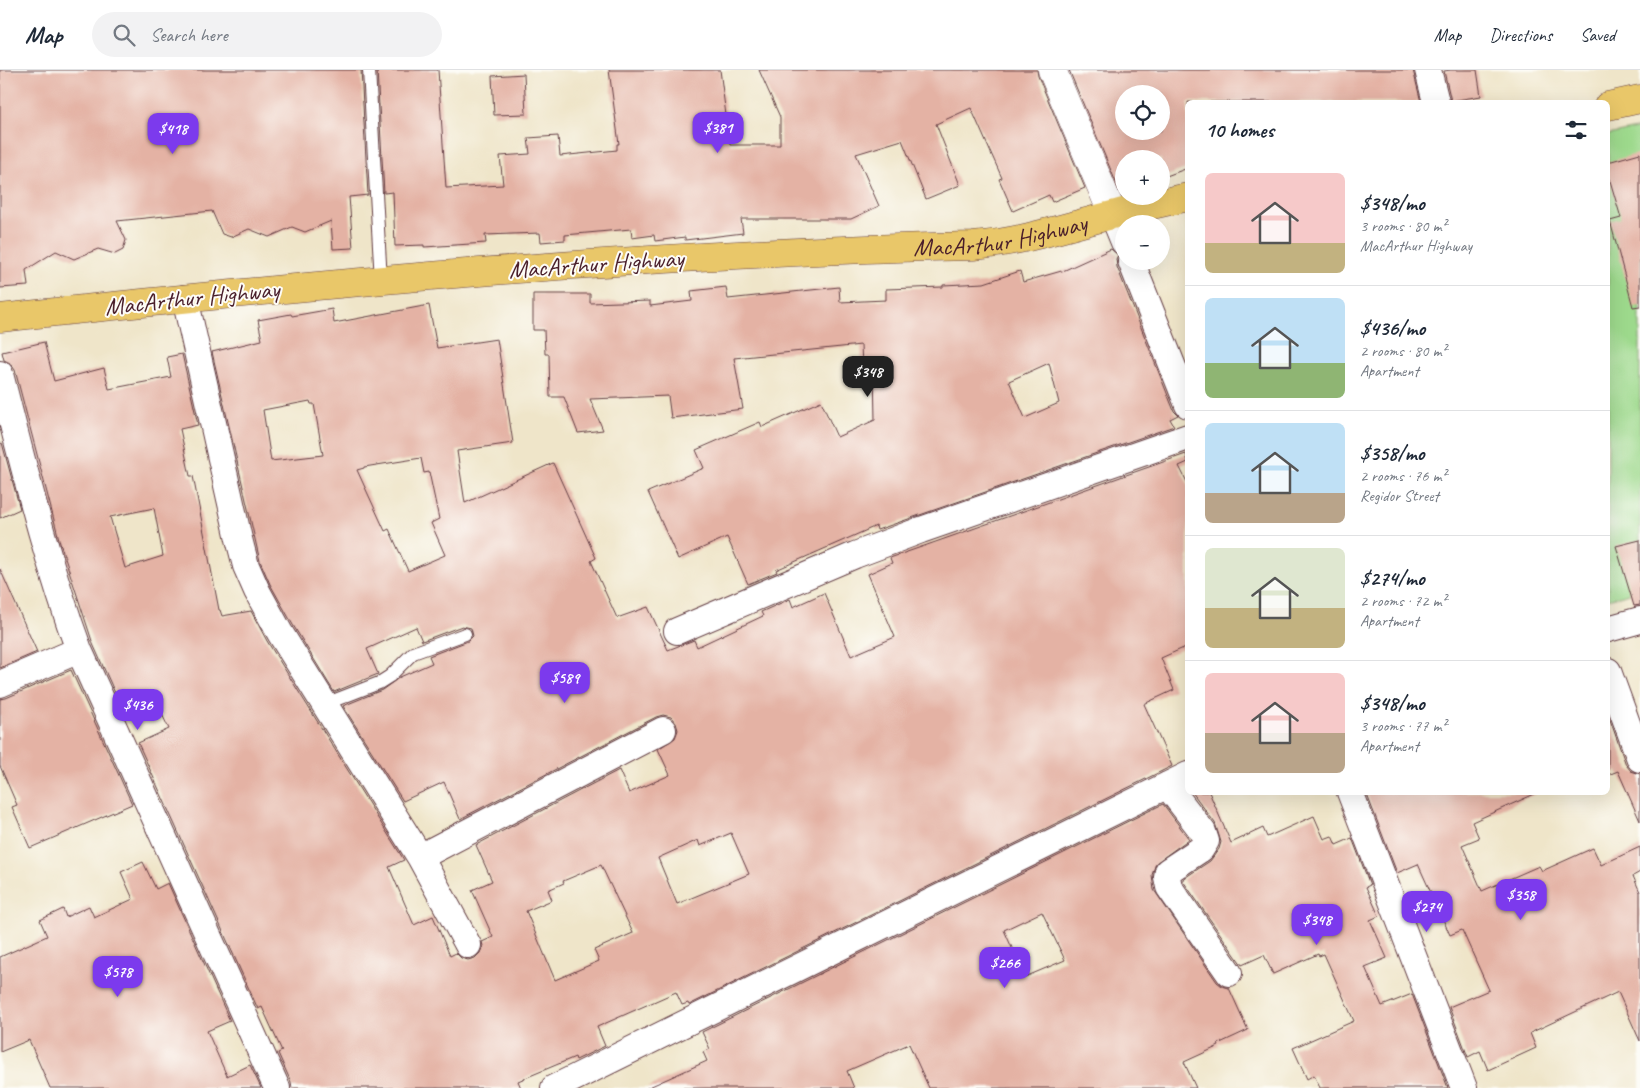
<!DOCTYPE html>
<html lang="en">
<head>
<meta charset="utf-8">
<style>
	:root { --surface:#fff; --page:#f2f2f3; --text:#1f2937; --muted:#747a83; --line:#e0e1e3; --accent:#7c3aed }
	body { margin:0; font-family:Caveat,sans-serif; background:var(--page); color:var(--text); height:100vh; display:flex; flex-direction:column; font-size:19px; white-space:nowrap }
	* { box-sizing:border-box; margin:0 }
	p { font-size:16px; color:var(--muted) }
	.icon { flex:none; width:28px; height:28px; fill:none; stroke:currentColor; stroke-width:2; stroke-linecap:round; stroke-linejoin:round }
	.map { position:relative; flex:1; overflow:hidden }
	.panel { position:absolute; left:1185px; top:30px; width:425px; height:695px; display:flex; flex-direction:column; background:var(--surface); border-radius:8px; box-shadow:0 5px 20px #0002 }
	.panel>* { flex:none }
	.tools { position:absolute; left:1115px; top:15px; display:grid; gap:10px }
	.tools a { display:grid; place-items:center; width:55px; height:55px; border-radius:50%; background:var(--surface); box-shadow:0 5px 20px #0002; font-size:25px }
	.price { position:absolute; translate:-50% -42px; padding:0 11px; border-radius:10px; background:var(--accent); color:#fff; font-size:16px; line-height:32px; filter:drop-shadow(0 1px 2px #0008) }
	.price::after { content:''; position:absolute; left:50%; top:30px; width:15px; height:11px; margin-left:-8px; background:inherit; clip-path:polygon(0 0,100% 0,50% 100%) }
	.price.on { background:#222; color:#fff }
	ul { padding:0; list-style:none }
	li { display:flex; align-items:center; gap:15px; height:125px; padding:0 20px }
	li+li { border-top:1px solid var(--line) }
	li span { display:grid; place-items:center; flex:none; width:140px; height:100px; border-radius:8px; color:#555 }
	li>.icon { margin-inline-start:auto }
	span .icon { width:60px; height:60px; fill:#fffc; stroke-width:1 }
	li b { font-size:21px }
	h2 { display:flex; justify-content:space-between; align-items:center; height:60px; padding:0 20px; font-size:21px }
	header { display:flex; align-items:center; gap:30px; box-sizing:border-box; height:70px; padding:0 25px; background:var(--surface); border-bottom:1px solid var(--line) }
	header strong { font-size:24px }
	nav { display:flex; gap:28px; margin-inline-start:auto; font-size:18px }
	.search { width:350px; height:45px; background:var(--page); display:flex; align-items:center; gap:12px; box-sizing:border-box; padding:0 18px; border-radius:28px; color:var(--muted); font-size:19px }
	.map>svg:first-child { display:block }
	.green { fill:#9dd98c; stroke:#747c5c }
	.building { fill:#e4b2a4; fill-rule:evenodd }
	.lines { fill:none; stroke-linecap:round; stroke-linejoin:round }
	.service-casing { stroke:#633d43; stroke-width:14 }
	.minor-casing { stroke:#633d43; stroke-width:28 }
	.tertiary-casing { stroke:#633d43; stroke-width:29 }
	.trunk-casing { stroke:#633d43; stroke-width:29 }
	.service { stroke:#fff; stroke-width:12 }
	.minor { stroke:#fff; stroke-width:26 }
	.tertiary { stroke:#fff; stroke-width:28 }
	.trunk { stroke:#e9c769; stroke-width:28 }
	.labels { text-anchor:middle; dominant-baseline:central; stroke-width:4; stroke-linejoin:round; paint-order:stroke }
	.street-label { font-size:25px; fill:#4a1f2b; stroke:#fdfcf7 }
</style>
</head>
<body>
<header>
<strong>Map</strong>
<div class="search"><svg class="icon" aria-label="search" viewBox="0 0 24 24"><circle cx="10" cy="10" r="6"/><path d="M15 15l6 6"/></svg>Search here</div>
<nav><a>Map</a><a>Directions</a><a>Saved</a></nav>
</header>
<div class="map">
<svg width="1640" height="1018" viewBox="0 0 1640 1018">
	<rect width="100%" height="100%" fill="#fdfcf7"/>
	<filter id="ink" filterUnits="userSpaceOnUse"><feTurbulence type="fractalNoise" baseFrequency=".02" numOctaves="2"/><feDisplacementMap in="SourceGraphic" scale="10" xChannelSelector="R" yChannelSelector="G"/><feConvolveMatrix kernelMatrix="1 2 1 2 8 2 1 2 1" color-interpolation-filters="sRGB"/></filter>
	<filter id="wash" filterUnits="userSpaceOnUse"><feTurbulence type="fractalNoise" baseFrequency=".0096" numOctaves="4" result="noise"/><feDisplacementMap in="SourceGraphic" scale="20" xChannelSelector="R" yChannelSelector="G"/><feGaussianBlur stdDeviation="1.12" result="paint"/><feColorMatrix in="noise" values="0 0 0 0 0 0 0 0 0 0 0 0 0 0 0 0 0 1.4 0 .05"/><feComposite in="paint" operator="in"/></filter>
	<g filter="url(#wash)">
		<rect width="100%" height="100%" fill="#efe5c9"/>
		<path class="green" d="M 1640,58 L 1640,520 L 1608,529 L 1608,65 Z"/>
		<g id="blocks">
			<path class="building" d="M 0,0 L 361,0 L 368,125 L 349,127 L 353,178 L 333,179 L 331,151 L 305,162 L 292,157 L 269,167 L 249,159 L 231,167 L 222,164 L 212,141 L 117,151 L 126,170 L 123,180 L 115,184 L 98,179 L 74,189 L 56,181 L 26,200 L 28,216 L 0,218 Z
				M 377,0 L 438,0 L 446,118 L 503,115 L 500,86 L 530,84 L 528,68 L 558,66 L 560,86 L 617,80 L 617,74 L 619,74 L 609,0 L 720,0 L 730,75 L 780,75 L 780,47 L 759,0 L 1037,0 L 1038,6 L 1085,118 L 1052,132 L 1049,125 L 1013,141 L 999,109 L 1002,108 L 971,38 L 936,54 L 960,115 L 926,129 L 902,70 L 856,84 L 879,136 L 851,149 L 741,149 L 743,163 L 685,170 L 685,167 L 655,171 L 654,165 L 632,168 L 631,159 L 565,165 L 565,170 L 541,172 L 540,163 L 485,165 L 486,173 L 424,177 L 424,175 L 395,176 L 393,122 L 384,123 Z
				M 1069,0 L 1413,0 L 1421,32 L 1188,32 L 1188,98 L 1161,108 L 1161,89 L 1124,89 L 1124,121 L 1120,122 ZM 1124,24 L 1161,24 L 1161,61 L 1124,61 Z
				M 1451,0 L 1477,0 L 1481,26 L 1451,31 L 1444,1 Z
				M 524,4 L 526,44 L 494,45 L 492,6 Z
				M 1640,83 L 1640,236 L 1633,237 L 1610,151 L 1621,148 L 1608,104 L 1608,92 Z
				M 1111,179 L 1118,185 L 1116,189 L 1117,197 L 1174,341 L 1178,345 L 1170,349 L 1174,356 L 877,460 L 876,456 L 776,500 L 777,502 L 748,514 L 727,467 L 678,489 L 648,422 L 704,398 L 696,380 L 760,352 L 762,357 L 821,331 L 837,367 L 875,350 L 874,297 L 862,297 L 861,275 L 734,288 L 743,339 L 671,348 L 668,326 L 590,329 L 603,360 L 578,363 L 564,327 L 550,327 L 549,284 L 545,284 L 544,260 L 533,260 L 533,224 L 590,224 L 590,233 L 650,231 L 650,236 L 692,231 L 691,221 L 726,217 L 728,229 L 839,217 L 840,232 L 886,230 L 886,219 L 943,217 L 943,215 L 984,213 L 1020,201 L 1023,212 L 1065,200 ZM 1049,293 L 1059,333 L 1025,348 L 1009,311 Z
				M 429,235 L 437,278 L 497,269 L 513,373 L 457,381 L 465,433 L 553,393 L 596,488 L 591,491 L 617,548 L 648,537 L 668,580 L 694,570 L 697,577 L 763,546 L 761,542 L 790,529 L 793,537 L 824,523 L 851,586 L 895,567 L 868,504 L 892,493 L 890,488 L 1186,384 L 1188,392 L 1179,396 L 1188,414 L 1188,576 L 1161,588 L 1174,620 L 1144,634 L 1172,696 L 689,935 L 688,933 L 682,935 L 676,922 L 597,957 L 605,976 L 576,990 L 575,987 L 518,1011 L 521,1018 L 292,1018 L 291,1012 L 278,983 L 282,981 L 262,937 L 258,939 L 138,673 L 169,659 L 151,621 L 120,634 L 93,574 L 60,473 L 15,300 L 10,293 L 4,290 L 2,282 L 44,272 L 54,311 L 104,298 L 109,319 L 171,307 L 167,287 L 182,284 L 198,355 L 180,359 L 190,406 L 193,406 L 219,540 L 220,540 L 222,546 L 251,541 L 267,571 L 404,790 L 389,797 L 414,855 L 433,846 L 450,886 L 456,883 L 461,888 L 468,890 L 475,888 L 480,883 L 483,876 L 482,872 L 493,867 L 472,820 L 492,811 L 476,775 L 619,700 L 629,723 L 670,705 L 658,679 L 675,668 L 678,660 L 676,653 L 671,647 L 663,645 L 656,647 L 460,749 L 444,712 L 403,731 L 343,636 L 382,620 L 400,607 L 432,593 L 429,586 L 468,571 L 473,566 L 471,558 L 462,556 L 422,571 L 416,557 L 367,579 L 378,604 L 334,622 L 293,555 L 270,514 L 260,491 L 212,282 L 262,270 L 258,250 L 291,244 L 292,246 L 332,239 L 334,253 ZM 310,331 L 311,334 L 314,334 L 323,385 L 271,391 L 263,340 ZM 421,388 L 424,403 L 429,402 L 439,449 L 431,453 L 445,485 L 408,501 L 389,459 L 385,461 L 357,400 L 364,398 L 364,397 ZM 154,438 L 163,486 L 125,498 L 110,447 ZM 731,763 L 749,804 L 677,834 L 658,788 L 698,770 L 700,776 ZM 601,795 L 633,863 L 594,880 L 599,891 L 555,910 L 526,841 L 552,830 L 548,820 L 564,813 L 563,811 Z
				M 2,373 L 20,439 L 0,448 L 0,374 Z
				M 1640,470 L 1640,535 L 1634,536 L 1616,476 Z
				M 0,499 L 37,582 L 0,598 Z
				M 71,600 L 132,734 L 30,778 L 12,737 L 17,735 L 0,696 L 0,629 L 6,628 Z
				M 1608,644 L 1626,695 L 1631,701 L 1640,704 L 1640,751 L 1618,701 L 1608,705 Z
				M 1192,722 L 1209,722 L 1231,773 L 1263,758 L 1267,767 L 1314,746 L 1324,769 L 1332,766 L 1336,775 L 1352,768 L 1370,815 L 1366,817 L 1379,846 L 1370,850 L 1387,888 L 1365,897 L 1382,936 L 1412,924 L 1448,1018 L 1320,1018 L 1314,1005 L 1307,1009 L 1293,978 L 1354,951 L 1324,884 L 1319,886 L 1318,884 L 1273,904 L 1264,885 L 1242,895 L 1183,811 L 1183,809 L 1210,791 L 1219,779 L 1221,772 L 1215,753 Z
				M 1366,722 L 1539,722 L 1472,752 L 1479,768 L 1462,775 L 1482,821 L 1539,796 L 1542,801 L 1593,778 L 1601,795 L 1640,777 L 1640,802 L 1633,806 L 1640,822 L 1640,971 L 1618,922 L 1530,963 L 1536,978 L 1488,1000 L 1480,981 L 1468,987 L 1449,937 L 1489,920 L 1462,860 L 1450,865 L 1418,794 L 1397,803 Z
				M 1163,734 L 1189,769 L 1156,793 L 1152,805 L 1154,820 L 1217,912 L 1222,916 L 1229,918 L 1248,960 L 1218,974 L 1219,976 L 1184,992 L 1196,1018 L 929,1018 L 909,974 L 847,1001 L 854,1018 L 647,1018 L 707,991 L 703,982 L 710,979 L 702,962 ZM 1042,842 L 1065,890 L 1025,907 L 1004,860 Z
				M 143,792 L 156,819 L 168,813 L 230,951 L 207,961 L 227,1006 L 250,995 L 261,1018 L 50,1018 L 29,970 L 0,982 L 0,887 L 47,866 L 40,850 L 63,839 L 66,847 L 89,836 L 94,847 L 133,829 L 121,802 Z"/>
		</g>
	</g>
	<g filter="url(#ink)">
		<use href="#blocks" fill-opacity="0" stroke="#633d43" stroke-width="1"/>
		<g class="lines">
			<g class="service-casing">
				<path id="service" d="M 369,0 L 381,211
					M 325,634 L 379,613 L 390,606 L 413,583 L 465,564"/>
			</g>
			<g class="minor-casing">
				<path id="minor" d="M 1428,0 L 1436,32
					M 1113,145 L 1124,172
					M 1131,191 L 1188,335
					M 185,228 L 239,469 L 246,496 L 257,521 L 280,563 L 420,787 L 468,875
					M 0,304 C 24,397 46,490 79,580 L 277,1018
					M 1608,559 L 1640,550
					M 677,561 L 855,485 L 921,460 L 1188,367
					M 1608,601 L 1640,689
					M 0,614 L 79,580
					M 1167,715 L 1203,762 L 1206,771 L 1201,779 L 1168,801 L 1167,807 L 1169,817 L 1229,903
					M 1350,722 L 1464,1018
					M 420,787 L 663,660
					M 554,1018 L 1188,705"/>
			</g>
			<g class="tertiary-casing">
				<path id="tertiary" d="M 1052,0 L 1113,145"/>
			</g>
			<g class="trunk-casing">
				<g id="trunk">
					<path d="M 1608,36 L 1640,29"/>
					<path id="s1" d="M 0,248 C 323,213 648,183 973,176 C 1021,172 1066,157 1112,145 C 1137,138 1162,133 1188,127"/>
				</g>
			</g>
			<use href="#service" class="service"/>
			<use href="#minor" class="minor"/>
			<use href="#tertiary" class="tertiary"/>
			<use href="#trunk" class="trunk"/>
		</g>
	</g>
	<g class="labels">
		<g class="street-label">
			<text stroke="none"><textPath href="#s1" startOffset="1004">MacArthur Highway</textPath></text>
			<text transform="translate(596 194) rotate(-4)">MacArthur Highway</text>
			<text transform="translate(192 228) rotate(-6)">MacArthur Highway</text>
		</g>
	</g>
</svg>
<div class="tools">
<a><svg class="icon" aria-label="locate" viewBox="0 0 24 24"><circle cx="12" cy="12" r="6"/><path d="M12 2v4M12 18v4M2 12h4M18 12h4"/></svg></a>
<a>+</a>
<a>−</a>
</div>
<b class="price" style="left:718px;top:84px">$381</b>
<b class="price" style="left:173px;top:85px">$418</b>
<b class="price on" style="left:868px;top:328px">$348</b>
<b class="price" style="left:565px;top:634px">$589</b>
<b class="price" style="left:138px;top:661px">$436</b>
<b class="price" style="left:1521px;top:851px">$358</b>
<b class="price" style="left:1427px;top:863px">$274</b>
<b class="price" style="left:1317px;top:876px">$348</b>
<b class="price" style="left:1005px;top:919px">$266</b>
<b class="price" style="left:118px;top:928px">$578</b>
<section class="panel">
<h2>10 homes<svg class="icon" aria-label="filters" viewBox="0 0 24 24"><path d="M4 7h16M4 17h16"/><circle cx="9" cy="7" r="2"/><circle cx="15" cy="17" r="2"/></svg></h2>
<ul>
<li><span style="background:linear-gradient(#f6c9c9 70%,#c2b280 0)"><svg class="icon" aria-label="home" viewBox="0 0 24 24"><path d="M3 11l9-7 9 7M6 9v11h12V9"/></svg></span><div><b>$348/mo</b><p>3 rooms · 80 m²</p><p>MacArthur Highway</p></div></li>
<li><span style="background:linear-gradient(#bfe0f5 65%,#8fb573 0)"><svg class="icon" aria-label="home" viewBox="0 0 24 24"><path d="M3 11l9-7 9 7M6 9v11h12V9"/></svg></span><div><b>$436/mo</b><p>2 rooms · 80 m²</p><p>Apartment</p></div></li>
<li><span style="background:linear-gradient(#bfe0f5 70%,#b9a48a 0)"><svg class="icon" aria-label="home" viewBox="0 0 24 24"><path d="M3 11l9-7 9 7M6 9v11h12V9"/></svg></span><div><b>$358/mo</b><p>2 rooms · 76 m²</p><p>Regidor Street</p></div></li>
<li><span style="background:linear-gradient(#dfe7d0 60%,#c2b280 0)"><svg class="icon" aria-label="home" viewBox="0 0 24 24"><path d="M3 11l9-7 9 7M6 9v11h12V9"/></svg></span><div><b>$274/mo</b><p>2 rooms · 72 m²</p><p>Apartment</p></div></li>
<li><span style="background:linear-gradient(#f6c9c9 60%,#b9a48a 0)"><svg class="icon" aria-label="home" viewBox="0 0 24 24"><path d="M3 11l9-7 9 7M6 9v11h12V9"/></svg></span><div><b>$348/mo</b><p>3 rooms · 77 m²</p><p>Apartment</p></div></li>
</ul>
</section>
</div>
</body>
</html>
